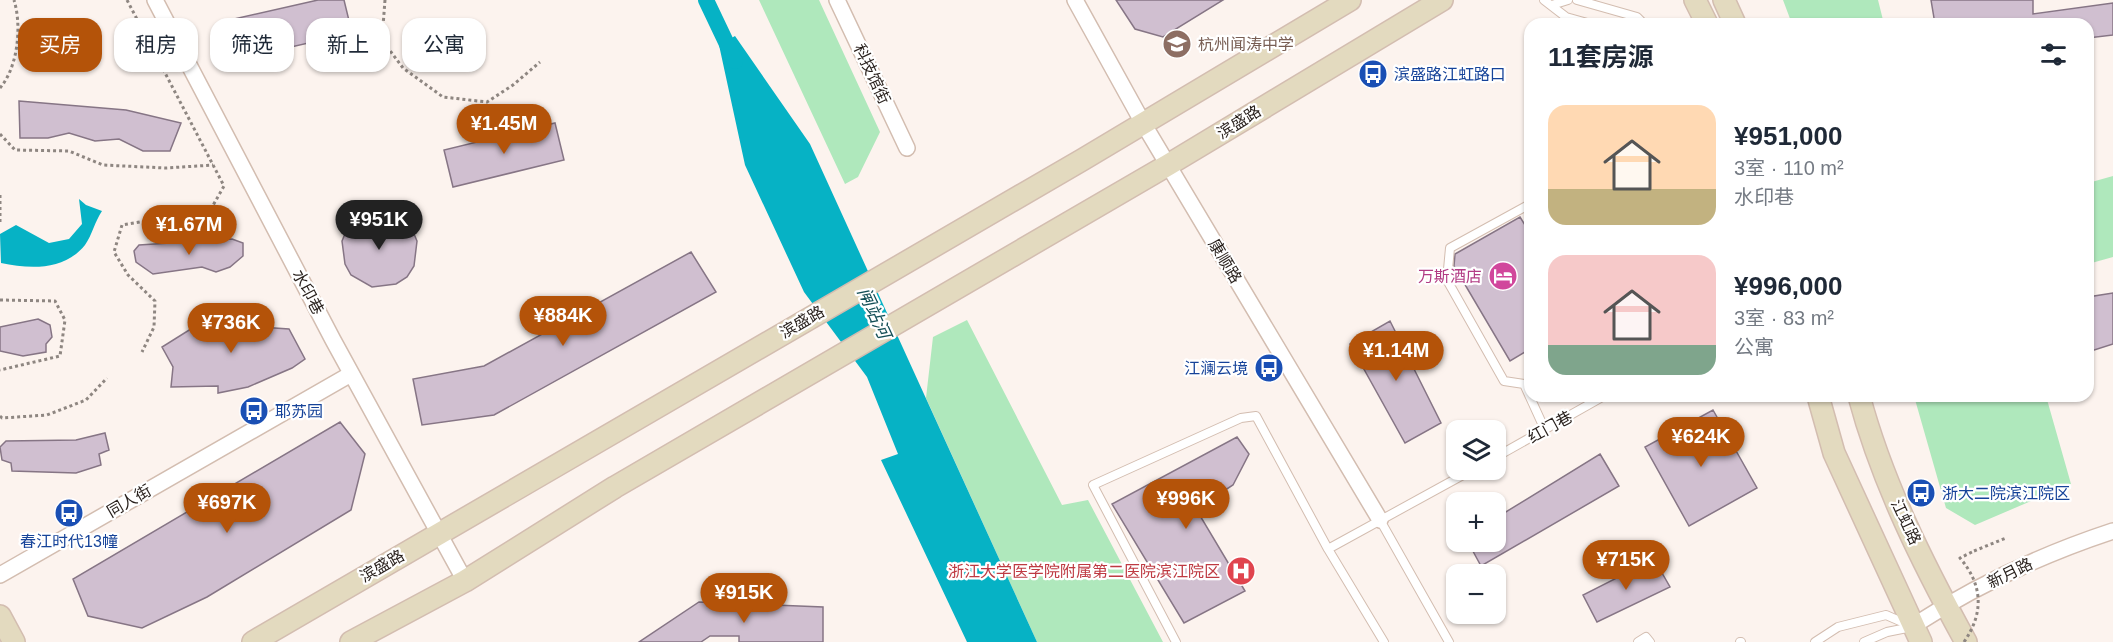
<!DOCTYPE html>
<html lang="zh">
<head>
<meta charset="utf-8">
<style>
	:root { --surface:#fff; --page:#f2f2f3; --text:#1f2937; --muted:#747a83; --accent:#b45309 }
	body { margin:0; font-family:Arial,"Noto Sans SC",sans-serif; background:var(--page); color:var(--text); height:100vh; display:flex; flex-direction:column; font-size:22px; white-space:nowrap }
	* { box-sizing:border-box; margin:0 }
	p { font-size:20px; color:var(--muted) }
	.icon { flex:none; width:33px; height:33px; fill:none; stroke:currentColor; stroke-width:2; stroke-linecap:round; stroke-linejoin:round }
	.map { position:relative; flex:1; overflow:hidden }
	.panel { position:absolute; left:1524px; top:18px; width:570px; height:384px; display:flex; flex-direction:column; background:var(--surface); border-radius:18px; box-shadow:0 2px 4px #0004 }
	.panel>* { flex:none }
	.guide { position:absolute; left:18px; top:18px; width:570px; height:54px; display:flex; gap:12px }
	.fabs { position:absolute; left:1446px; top:420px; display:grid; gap:12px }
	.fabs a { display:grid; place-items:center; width:60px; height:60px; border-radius:12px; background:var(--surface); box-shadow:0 2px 4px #0004; font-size:30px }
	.price { position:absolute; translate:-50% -51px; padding:0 14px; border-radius:21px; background:var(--accent); color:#fff; font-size:20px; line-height:39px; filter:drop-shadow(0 2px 3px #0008) }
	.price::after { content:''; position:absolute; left:50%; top:36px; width:18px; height:14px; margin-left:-9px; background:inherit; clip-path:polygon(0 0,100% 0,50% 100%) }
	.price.selected { background:#222; color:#fff }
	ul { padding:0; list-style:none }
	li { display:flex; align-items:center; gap:18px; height:150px; padding:0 24px }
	li span { display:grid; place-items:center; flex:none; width:168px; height:120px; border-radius:18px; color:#555 }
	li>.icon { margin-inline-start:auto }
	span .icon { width:72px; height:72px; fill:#fffc; stroke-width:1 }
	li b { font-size:26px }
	h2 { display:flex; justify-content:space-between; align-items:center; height:72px; padding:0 24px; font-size:26px }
	.chip { padding:0 21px; border-radius:18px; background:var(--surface); box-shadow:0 2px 4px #0004; font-size:21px; line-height:54px }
	.chip.selected { background:var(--accent); color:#fff }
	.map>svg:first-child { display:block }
	.green { fill:#afe8bc }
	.water { fill:#06b2c5 }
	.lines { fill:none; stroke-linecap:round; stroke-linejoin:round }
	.canal { stroke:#06b2c5; stroke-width:16 }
	.building { fill:#d0bfd0; stroke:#867585; stroke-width:1.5 }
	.lane-casing { stroke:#d3bdb0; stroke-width:10 }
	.street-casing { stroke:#d3bdb0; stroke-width:18 }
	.secondary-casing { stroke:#d3bdb0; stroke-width:24 }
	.path { stroke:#8e8681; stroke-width:3; stroke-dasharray:3 3; stroke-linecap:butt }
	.lane { stroke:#fff; stroke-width:8 }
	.street { stroke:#fff; stroke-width:15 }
	.secondary { stroke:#e3dabf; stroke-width:21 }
	.path-bridge { stroke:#8e8681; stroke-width:3; stroke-dasharray:3 3; stroke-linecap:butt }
	.labels { text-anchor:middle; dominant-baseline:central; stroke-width:4.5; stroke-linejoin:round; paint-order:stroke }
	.education-label { font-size:16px; fill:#785e54; stroke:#fff; text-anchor:start }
	.street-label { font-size:16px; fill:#271f1b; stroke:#fff }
	.transit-label { font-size:16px; fill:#164399; stroke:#fff; text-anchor:start }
	.hotel-label { font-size:16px; fill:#b23c85; stroke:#fff; text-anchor:end }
	.health-label { font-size:16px; fill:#be3a42; stroke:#fff; text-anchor:end }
	.water-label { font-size:18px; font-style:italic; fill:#144f57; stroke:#fff }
</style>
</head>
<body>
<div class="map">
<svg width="2113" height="642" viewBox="0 0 2113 642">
	<rect width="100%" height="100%" fill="#fcf3ee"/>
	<path class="green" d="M 759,0 L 819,0 L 880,132 L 858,177 L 845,184 Z
		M 1783,0 L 1878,0 L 1884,24 L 1792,24 Z
		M 2113,176 L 2113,257 L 2088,264 L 2088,183 Z
		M 967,320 L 1062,505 L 1088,500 L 1163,642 L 1037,642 L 926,398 L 933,337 Z
		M 1914,396 L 2046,396 L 2071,484 L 1975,525 L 1946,508 Z"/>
	<path class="water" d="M 735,36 L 810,144 L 1037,642 L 967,642 L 881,460 L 898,454 L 867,377 L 804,292 L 745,165 L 719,45 Z
		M 79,199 L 86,205 L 102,211 C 95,221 92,235 85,245 C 64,271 30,269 1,263 L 0,234 L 16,225 L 49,243 L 69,239 L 82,224 Z"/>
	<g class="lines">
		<path class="canal" d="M 706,0 L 735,61"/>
	</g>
	<path class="building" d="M 318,0 L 344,0 L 352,33 L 234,60 L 225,21 Z
		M 1116,0 L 1223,0 L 1163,37 L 1135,29 Z
		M 1931,0 L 2033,0 L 2033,14 L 2113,3 L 2113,35 L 2088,38 L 2088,24 L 1935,24 Z
		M 19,101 L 126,110 L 181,123 L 170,151 L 143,151 L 119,139 L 95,141 L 69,133 L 48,138 L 20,138 Z
		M 555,123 L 564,160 L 453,187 L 444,150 Z
		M 367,213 L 412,229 L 417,241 L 414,266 L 407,277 L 396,284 L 372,287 L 351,275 L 345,264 L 342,241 L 347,229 Z
		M 1520,217 L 1530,233 L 1530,349 L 1510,361 L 1454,266 L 1455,254 Z
		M 232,239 L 243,243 L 243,256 L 230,267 L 216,272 L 202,267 L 153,274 L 136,262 L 134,251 L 139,245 Z
		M 691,252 L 716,292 L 494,415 L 422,425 L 413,379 L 484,366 Z
		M 2113,293 L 2113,344 L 2088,352 L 2088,297 Z
		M 257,311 L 260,327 L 289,329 L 305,359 L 292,368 L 248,387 L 218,393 L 218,386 L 171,387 L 173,367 L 162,347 L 194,327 L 227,316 Z
		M 38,319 L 50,325 L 52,337 L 46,344 L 46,352 L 23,356 L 0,351 L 0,327 Z
		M 1390,321 L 1441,423 L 1405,443 L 1350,344 Z
		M 1713,410 L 1757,488 L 1689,526 L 1645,447 Z
		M 340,422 L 365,454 L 351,510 L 207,597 L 142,628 L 88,616 L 73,579 Z
		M 105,433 L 109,450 L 99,454 L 101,465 L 76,473 L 12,471 L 11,463 L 2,460 L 0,447 L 6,441 L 76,440 Z
		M 1237,437 L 1249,454 L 1233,485 L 1196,509 L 1245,591 L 1184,623 L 1112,504 Z
		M 1600,454 L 1619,486 L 1481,566 L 1468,542 L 1496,542 L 1496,518 Z
		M 1654,559 L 1670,587 L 1597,622 L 1583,595 Z
		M 699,602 L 823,607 L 823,642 L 739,642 L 739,636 L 710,636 L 701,642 L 639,642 Z"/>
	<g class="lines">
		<g class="lane-casing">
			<path id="lane" d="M 1544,0 L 1566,17 L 1591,24
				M 1577,0 L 1637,17 L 1644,24
				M 1552,5 L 1568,0
				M 1530,204 L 1450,248 L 1447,280 L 1504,381 L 1524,384 L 1545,430
				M 1496,457 L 1604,396
				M 1380,520 L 1449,642
				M 1328,549 L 1384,642
				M 1176,642 L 1093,485 L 1241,418 L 1256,416 L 1328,549 L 1472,470
				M 1638,642 L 1646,637 L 1650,642
				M 1740,642 L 1741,642
				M 1815,642 L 1838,627 L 1886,615 L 1909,625
				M 1864,642 L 1887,632 L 1912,627"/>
		</g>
		<g class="street-casing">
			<path id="street" d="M 155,0 L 333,340 L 465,581
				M 837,0 L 907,148
				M 1075,0 L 1143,123 L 1380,520
				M 0,575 L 351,374
				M 1913,626 C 1975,586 2043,554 2113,531"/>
		</g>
		<g class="secondary-casing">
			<path id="secondary" d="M 1695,0 L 1707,24
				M 1724,0 L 1735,24
				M 1818,396 L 1834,453 L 1921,642
				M 1859,396 C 1882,482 1923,564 1966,642
				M 0,616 L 14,642
				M 253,642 L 1082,160 L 1350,0
				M 351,642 L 465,581 L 615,487 L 1168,165 L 1442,0"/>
		</g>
		<path class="path" d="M 127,0 L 224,186 L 207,216 L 169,217 L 122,225 L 114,252 L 128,275 L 155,301 L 154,327 L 142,352
			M 385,0 L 382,40 L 403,68 L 443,97 L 487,102 L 513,85 L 540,62
			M 0,88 C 18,67 22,26 14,0
			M 0,134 L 15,150 L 69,151 L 103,165 L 166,168 L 213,165
			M 0,195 L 0,224
			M 0,300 L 55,301 L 65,320 L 60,356 L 0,370
			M 0,416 L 2,418 L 47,415 L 86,400 L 107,378
			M 1974,551 L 2006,538"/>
		<use href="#lane" class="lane"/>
		<use href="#street" class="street"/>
		<use href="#secondary" class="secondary"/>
		<path class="path-bridge" d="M 1964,642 C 1984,613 1983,585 1960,558 L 1974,551"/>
	</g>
	<defs>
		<g id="school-disc" transform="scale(1.5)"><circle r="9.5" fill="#8d6e63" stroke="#fff"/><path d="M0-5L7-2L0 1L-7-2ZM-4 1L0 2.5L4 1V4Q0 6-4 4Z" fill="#fff"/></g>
		<g id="bus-disc" transform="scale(1.5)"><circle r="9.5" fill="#1a4fb4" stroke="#fff"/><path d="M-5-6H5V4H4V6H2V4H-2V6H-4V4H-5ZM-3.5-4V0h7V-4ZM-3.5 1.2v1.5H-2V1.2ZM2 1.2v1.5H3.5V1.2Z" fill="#fff"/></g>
		<g id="hotel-disc" transform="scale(1.5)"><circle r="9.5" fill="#d1479c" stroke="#fff"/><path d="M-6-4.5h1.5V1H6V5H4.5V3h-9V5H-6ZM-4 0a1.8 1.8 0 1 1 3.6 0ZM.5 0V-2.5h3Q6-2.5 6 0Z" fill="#fff"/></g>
		<g id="hospital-disc" transform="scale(1.5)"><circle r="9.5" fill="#e0444e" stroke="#fff"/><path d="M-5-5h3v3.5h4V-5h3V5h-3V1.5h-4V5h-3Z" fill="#fff"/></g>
	</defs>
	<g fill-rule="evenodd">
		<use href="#school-disc" x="1177" y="44"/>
		<use href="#bus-disc" x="1373" y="74"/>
		<use href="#hotel-disc" x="1503" y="276"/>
		<use href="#bus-disc" x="1269" y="368"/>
		<use href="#bus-disc" x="254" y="411"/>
		<use href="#bus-disc" x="1921" y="493"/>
		<use href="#bus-disc" x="69" y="513"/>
		<use href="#hospital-disc" x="1241" y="571"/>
	</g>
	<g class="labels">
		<g class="education-label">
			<text x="1198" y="44">杭州闻涛中学</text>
		</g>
		<g class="street-label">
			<text transform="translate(872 74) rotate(65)">科技馆街</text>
			<text transform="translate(1239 122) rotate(-32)">滨盛路</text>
			<text transform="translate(1225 261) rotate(59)">康顺路</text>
			<text transform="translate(308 292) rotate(62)">水印巷</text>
			<text transform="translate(802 322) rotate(-30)">滨盛路</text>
			<text transform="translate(1550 427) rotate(-29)">红门巷</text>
			<text transform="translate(129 501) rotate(-30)">同人街</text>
			<text transform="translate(1906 522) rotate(65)">江虹路</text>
			<text transform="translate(382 566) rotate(-30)">滨盛路</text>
			<text transform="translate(2010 573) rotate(-26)">新月路</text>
		</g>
		<g class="transit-label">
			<text x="1394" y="74">滨盛路江虹路口</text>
			<text x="1248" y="368" text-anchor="end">江澜云境</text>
			<text x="275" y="411">耶苏园</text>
			<text x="1942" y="493">浙大二院滨江院区</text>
			<text x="69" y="541" text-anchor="middle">春江时代13幢</text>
		</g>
		<g class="hotel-label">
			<text x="1482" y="276">万斯酒店</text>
		</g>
		<g class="health-label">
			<text x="1220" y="571">浙江大学医学院附属第二医院滨江院区</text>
		</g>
		<g class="water-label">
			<text transform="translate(874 313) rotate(65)">闸站河</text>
		</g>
	</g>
</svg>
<div class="fabs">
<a><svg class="icon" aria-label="layers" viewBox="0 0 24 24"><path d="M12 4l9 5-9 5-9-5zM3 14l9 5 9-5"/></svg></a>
<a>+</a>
<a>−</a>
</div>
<b class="price" style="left:504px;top:155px">¥1.45M</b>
<b class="price selected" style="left:379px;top:251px">¥951K</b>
<b class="price" style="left:189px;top:256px">¥1.67M</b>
<b class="price" style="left:563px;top:347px">¥884K</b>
<b class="price" style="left:231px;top:354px">¥736K</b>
<b class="price" style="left:1396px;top:382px">¥1.14M</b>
<b class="price" style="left:1701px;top:468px">¥624K</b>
<b class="price" style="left:1186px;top:530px">¥996K</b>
<b class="price" style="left:227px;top:534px">¥697K</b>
<b class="price" style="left:1626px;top:591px">¥715K</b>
<b class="price" style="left:744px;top:624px">¥915K</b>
<div class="guide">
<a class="chip selected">买房</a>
<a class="chip">租房</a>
<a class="chip">筛选</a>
<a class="chip">新上</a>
<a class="chip">公寓</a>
</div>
<section class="panel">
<h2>11套房源<svg class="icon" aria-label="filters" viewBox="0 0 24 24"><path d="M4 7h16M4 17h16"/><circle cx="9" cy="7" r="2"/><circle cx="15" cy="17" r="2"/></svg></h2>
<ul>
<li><span style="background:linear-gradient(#ffd9b3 70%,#c2b280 0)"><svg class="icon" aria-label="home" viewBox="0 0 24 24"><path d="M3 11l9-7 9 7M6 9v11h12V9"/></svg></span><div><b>¥951,000</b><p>3室 · 110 m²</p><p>水印巷</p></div></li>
<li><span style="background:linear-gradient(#f6c9c9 75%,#7fa58c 0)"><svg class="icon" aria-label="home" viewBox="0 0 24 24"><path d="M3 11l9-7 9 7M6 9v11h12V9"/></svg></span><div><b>¥996,000</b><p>3室 · 83 m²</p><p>公寓</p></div></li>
</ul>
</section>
</div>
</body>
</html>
